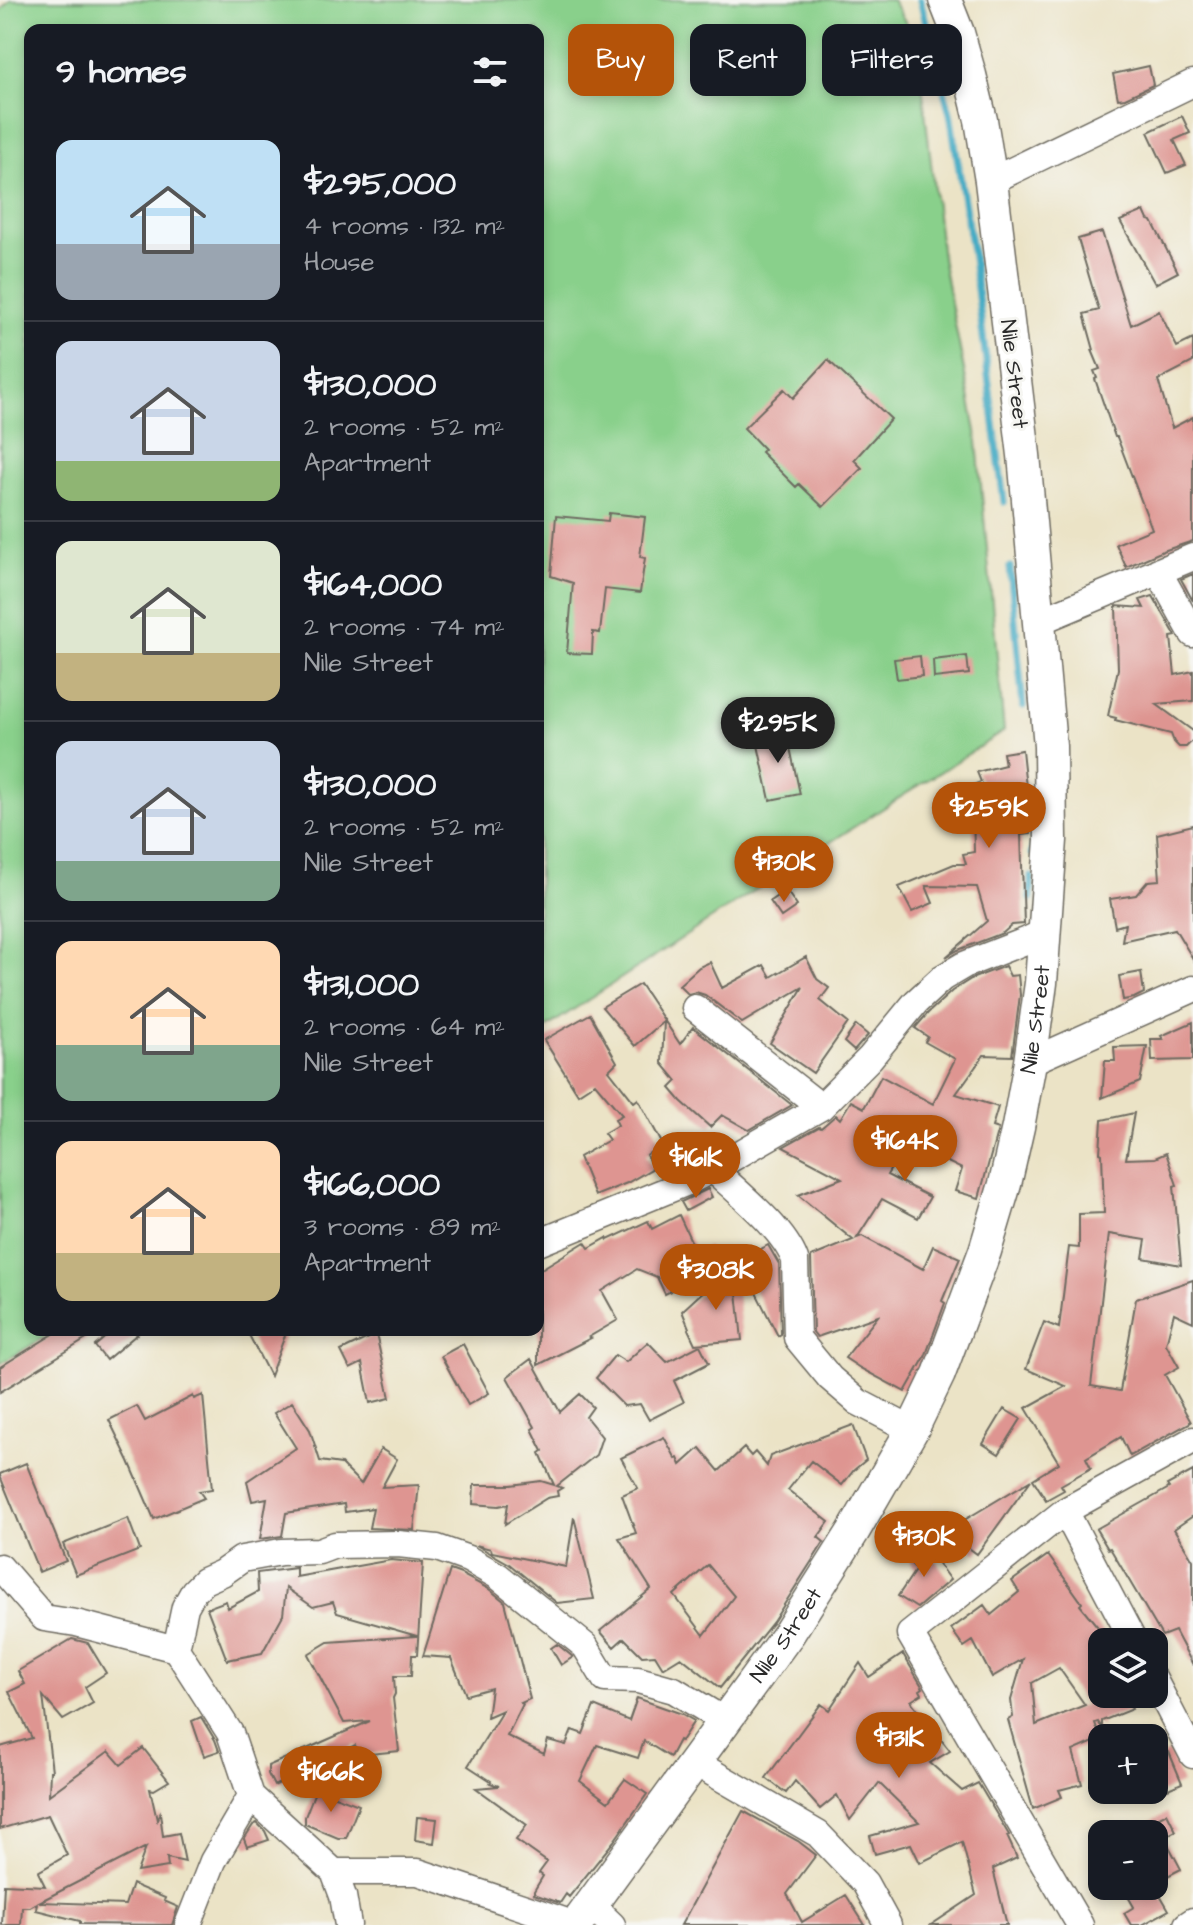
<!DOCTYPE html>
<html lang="en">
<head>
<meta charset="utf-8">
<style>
	:root { --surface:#171b24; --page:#20242c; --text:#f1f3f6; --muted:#9ea1a6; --line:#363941; --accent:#b45309 }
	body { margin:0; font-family:"Architects Daughter",sans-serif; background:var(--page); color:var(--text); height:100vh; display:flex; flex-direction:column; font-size:30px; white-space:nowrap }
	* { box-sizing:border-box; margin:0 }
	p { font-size:26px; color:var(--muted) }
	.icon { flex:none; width:44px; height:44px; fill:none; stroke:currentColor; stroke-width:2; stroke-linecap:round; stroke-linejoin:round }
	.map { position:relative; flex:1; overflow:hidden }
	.sheet { position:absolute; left:24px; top:24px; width:520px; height:1312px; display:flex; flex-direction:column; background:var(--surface); border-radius:16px; box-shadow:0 4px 12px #0003 }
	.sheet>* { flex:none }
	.guide { position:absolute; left:568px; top:24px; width:504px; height:72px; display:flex; gap:16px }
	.buttons { position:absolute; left:1088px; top:1628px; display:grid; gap:16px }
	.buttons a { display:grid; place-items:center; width:80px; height:80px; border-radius:16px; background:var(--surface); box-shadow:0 4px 12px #0003; font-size:40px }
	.price { position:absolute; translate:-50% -68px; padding:0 18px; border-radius:28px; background:var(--accent); color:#fff; font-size:26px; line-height:52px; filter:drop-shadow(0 2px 4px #0008) }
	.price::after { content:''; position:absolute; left:50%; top:48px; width:24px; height:18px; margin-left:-12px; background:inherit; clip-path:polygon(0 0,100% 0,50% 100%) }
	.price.selected { background:#222; color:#fff }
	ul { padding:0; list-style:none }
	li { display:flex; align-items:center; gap:24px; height:200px; padding:0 32px }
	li+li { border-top:2px solid var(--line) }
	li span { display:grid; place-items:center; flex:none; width:224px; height:160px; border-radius:16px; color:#555 }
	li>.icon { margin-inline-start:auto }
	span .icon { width:96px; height:96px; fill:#fffc; stroke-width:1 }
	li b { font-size:34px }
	h2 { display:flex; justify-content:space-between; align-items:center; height:96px; padding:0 32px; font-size:34px }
	.tag { padding:0 28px; border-radius:16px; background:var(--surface); box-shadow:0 4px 12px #0003; font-size:28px; line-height:72px }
	.tag.selected { background:var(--accent); color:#fff }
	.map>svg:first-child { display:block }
	.green { fill:#89d08b; stroke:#5a7e5b; stroke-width:2 }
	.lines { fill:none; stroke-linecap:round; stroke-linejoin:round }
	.stream { stroke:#44abc4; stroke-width:7 }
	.building { fill:#de9591; fill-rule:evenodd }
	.minor-casing { stroke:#6e6b61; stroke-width:29 }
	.major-casing { stroke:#6e6b61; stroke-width:35 }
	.minor { stroke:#fff; stroke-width:26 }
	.major { stroke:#fff; stroke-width:32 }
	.labels { text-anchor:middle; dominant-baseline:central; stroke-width:6; stroke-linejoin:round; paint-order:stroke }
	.street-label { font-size:22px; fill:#2b2b2b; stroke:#f6f6f2 }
</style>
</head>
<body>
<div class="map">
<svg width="1193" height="1925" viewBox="0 0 1193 1925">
	<rect width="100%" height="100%" fill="#f6f6f2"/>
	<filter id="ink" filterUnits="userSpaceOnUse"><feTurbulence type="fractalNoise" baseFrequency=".0125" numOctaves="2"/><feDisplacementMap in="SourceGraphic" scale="16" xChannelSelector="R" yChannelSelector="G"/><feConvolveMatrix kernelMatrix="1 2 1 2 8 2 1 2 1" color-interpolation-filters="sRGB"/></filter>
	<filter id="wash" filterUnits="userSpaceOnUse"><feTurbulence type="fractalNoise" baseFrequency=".006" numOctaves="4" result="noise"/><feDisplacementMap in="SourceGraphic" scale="32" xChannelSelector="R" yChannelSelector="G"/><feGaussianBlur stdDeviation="1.8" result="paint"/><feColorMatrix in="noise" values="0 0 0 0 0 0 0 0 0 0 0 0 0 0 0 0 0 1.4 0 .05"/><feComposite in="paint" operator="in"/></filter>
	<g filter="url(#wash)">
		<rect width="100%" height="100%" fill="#ebe3c6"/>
		<path class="green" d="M 10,0 L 892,0 L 917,41 L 942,258 L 976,431 L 1004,731 L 743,898 L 538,1033 L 538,30 L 30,30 L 30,1330 L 56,1330 L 0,1364 L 0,11 Z"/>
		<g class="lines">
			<path class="stream" d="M 920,0 L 950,113 L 973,257 L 1004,502
				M 1010,567 L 1023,706
				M 1032,853 L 1036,826
				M 1031,877 L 1031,898"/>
		</g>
		<g id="blocks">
			<path class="building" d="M 1149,66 L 1153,85 L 1125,98 L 1118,99 L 1113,74 Z
				M 1182,116 L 1190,133 L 1174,140 L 1186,165 L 1167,173 L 1148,132 Z
				M 1144,211 L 1148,220 L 1152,221 L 1178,272 L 1155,284 L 1120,221 Z
				M 1102,232 L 1131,325 L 1159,311 L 1177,347 L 1193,339 L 1193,362 L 1158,380 L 1172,428 L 1193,417 L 1193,541 L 1163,551 L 1126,567 L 1116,544 L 1152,529 L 1117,437 L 1115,437 L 1095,379 L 1097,378 L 1094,371 L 1100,369 L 1092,350 L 1094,350 L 1084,314 L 1099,310 L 1078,239 Z
				M 828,360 L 891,419 L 854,460 L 862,468 L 823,507 L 799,484 L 796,487 L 761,452 L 764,449 L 744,428 L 784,389 L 793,398 Z
				M 609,513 L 645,517 L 640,557 L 645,558 L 640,593 L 605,589 L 600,633 L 593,632 L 592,654 L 567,653 L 573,583 L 551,576 L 556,516 L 608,521 Z
				M 1193,574 L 1193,601 L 1181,579 Z
				M 1153,596 L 1176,636 L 1171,637 L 1175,675 L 1193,671 L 1193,701 L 1156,704 L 1193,731 L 1193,740 L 1186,747 L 1179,747 L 1174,742 L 1171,734 L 1115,720 L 1116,718 L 1108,716 L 1118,669 L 1116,606 L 1144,608 L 1140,600 Z
				M 920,656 L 922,676 L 897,679 L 894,659 Z
				M 967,656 L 969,674 L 934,678 L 933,660 Z
				M 786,729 L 800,794 L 770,800 L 756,736 Z
				M 1022,750 L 1031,834 L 1021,835 L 1024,924 L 1012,925 L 1003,933 L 958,950 L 946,957 L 987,921 L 977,887 L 926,886 L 933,903 L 912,912 L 899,887 L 954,864 L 966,864 L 963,854 L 974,852 L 973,808 L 963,812 L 955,792 L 981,782 L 977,772 L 1005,765 L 1003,753 Z
				M 1193,825 L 1193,959 L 1175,929 L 1122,941 L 1125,924 L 1115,927 L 1110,899 L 1136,895 L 1148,881 L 1160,880 L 1157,834 Z
				M 786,890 L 797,906 L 781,917 L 770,901 Z
				M 806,957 L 817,979 L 829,988 L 820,1000 L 848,1023 L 813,1073 L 770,1043 L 803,987 L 742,1023 L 705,995 L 696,992 L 688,994 L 679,985 L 699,967 L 710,962 L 722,988 L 764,965 L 771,977 Z
				M 1005,966 L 1010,976 L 1018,975 L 1020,995 L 1012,1056 L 984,1055 L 956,1094 L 998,1107 L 992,1127 L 998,1129 L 979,1198 L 955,1191 L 962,1169 L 907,1142 L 887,1175 L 930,1197 L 918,1218 L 882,1199 L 857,1238 L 862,1236 L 923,1269 L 933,1246 L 960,1258 L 942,1301 L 945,1303 L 925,1357 L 905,1392 L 860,1368 L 845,1358 L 878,1316 L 817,1337 L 813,1332 L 811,1257 L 853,1240 L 798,1195 L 842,1178 L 783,1147 L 819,1127 L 821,1128 L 836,1115 L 840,1119 L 851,1101 L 864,1108 L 881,1076 L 933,1104 L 955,1059 L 925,1042 L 928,1037 L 915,1028 L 928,1013 L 952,991 L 971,979 Z
				M 1141,972 L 1144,993 L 1134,998 L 1123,1000 L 1119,976 Z
				M 640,984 L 680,1044 L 693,1027 L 792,1105 L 749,1130 L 722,1115 L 710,1127 L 681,1101 L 670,1088 L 677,1081 L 662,1063 L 664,1021 L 635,1046 L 602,1007 Z
				M 590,1014 L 617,1062 L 609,1070 L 634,1102 L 638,1099 L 663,1145 L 646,1155 L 653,1168 L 627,1183 L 595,1196 L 579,1157 L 609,1140 L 604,1133 L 618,1125 L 615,1119 L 622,1115 L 595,1083 L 578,1094 L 544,1040 Z
				M 1193,1022 L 1193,1060 L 1152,1061 L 1151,1039 L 1163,1039 L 1161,1036 Z
				M 856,1025 L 868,1035 L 854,1051 L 844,1042 Z
				M 1147,1046 L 1140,1082 L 1102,1098 L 1105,1061 L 1115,1061 L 1114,1047 Z
				M 1134,1113 L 1126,1159 L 1155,1158 L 1166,1153 L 1177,1185 L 1174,1186 L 1181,1265 L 1143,1258 L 1146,1240 L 1109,1234 L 1091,1386 L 1120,1391 L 1136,1299 L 1193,1280 L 1193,1322 L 1174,1313 L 1166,1344 L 1179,1367 L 1165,1375 L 1191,1422 L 1130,1456 L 1121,1437 L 1086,1458 L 1091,1468 L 1061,1485 L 1064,1490 L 1046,1500 L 1033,1479 L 1059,1463 L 1026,1408 L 1066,1386 L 1026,1369 L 1044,1322 L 1059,1328 L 1069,1247 L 1079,1248 L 1079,1214 L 1104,1213 L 1102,1154 L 1100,1153 L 1102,1120 Z
				M 708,1189 L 712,1197 L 686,1211 L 681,1202 Z
				M 679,1215 L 696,1252 L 708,1247 L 717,1265 L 665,1294 L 657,1277 L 637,1269 L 602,1291 L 618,1320 L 589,1337 L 591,1338 L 538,1365 L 538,1271 L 585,1242 L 589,1248 L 607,1238 L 608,1240 L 648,1221 L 652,1229 Z
				M 768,1245 L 779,1264 L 781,1334 L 778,1336 L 740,1261 Z
				M 734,1263 L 742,1340 L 695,1344 L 688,1329 L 689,1328 L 682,1311 Z
				M 60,1330 L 101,1330 L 0,1392 L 0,1367 Z
				M 114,1330 L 142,1330 L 106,1360 L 95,1346 Z
				M 260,1330 L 287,1330 L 270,1376 L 249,1335 Z
				M 376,1334 L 390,1398 L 370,1403 L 362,1363 L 350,1369 L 341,1351 Z
				M 648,1342 L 667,1362 L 700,1345 L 709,1363 L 674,1381 L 684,1402 L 649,1420 L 640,1404 L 624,1406 L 596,1378 L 615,1355 L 626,1362 Z
				M 463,1344 L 489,1393 L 468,1405 L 441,1356 Z
				M 531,1359 L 560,1412 L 580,1394 L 593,1407 L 586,1417 L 602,1437 L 596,1455 L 557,1486 L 562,1488 L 557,1491 L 558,1496 L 547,1498 L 505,1524 L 508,1504 L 499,1506 L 473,1504 L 474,1485 L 511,1485 L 541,1481 L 554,1485 L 540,1453 L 543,1451 L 532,1429 L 535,1427 L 507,1377 Z
				M 203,1395 L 212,1489 L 199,1491 L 204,1498 L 154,1519 L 129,1461 L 109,1420 L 137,1406 L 145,1421 L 193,1396 L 194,1399 Z
				M 292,1402 L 310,1430 L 320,1461 L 341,1464 L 361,1484 L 381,1449 L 397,1459 L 382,1487 L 419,1485 L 414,1530 L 369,1528 L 373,1508 L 345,1512 L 344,1504 L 286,1513 L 282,1536 L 260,1539 L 267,1498 L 252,1501 L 247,1481 L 296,1448 L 274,1413 Z
				M 1004,1409 L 1021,1419 L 999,1454 L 983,1444 Z
				M 853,1425 L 866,1460 L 854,1470 L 842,1485 L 811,1461 L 788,1490 L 829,1522 L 818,1537 L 824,1542 L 773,1622 L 720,1688 L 681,1657 L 663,1668 L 655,1655 L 642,1656 L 624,1638 L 614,1647 L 600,1631 L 651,1589 L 619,1538 L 636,1533 L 622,1495 L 638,1488 L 621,1458 L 664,1437 L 676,1459 L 678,1458 L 681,1465 L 700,1448 L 719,1471 L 744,1448 L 751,1456 L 755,1452 L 767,1466 L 770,1456 ZM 708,1565 L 734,1596 L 704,1635 L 674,1595 Z
				M 26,1463 L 66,1561 L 39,1572 L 0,1476 L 0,1474 Z
				M 1193,1471 L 1193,1516 L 1174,1529 L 1193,1560 L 1193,1665 L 1175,1631 L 1162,1636 L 1110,1548 L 1108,1549 L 1096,1529 L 1169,1488 L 1167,1485 Z
				M 1031,1480 L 977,1554 L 946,1531 Z
				M 574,1517 L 594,1599 L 557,1603 L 508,1563 L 476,1545 L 491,1549 L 492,1552 L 566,1567 Z
				M 128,1518 L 140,1550 L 76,1575 L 63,1544 Z
				M 926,1547 L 950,1580 L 917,1608 L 898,1596 L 916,1569 L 909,1561 Z
				M 1048,1555 L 1082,1603 L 1080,1605 L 1110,1642 L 1091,1642 L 1102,1659 L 1102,1694 L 1126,1694 L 1132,1709 L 1102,1721 L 1102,1728 L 1098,1722 L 1095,1723 L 1101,1739 L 1073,1751 L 1082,1784 L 1059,1790 L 1062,1797 L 1033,1809 L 1008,1720 L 1013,1717 L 1011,1700 L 1023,1659 L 992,1677 L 973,1641 L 964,1647 L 951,1629 L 984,1605 L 991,1615 L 1019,1592 L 1012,1581 ZM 1059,1668 L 1085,1705 L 1036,1725 L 1032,1683 Z
				M 391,1560 L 423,1563 L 417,1655 L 412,1655 L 411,1676 L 394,1676 L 395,1694 L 393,1698 L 399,1751 L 360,1755 L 355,1745 L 274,1786 L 268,1774 L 268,1766 L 370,1721 L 344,1723 L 308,1654 L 328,1642 L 417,1636 L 337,1613 L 333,1602 L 313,1607 L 286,1588 L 283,1615 L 262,1653 L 227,1660 L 207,1608 L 226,1601 L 228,1608 L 258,1592 L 257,1573 L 296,1568 L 296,1577 Z
				M 450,1570 L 461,1574 L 489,1589 L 505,1602 L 530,1699 L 521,1703 L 523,1704 L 507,1736 L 544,1754 L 548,1740 L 566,1745 L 572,1730 L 583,1734 L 594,1706 L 629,1721 L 637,1698 L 682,1714 L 694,1721 L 681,1741 L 679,1740 L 670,1757 L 644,1741 L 638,1758 L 597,1745 L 580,1781 L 608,1802 L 625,1779 L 647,1794 L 614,1841 L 569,1897 L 566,1894 L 560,1903 L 534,1894 L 534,1891 L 543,1876 L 539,1873 L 547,1862 L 516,1840 L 527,1825 L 476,1788 L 499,1786 L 490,1783 L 491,1781 L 468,1766 L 503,1710 L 487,1717 L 491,1688 L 466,1695 L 451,1658 L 423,1656 Z
				M 72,1639 L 88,1643 L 106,1673 L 85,1687 L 93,1703 L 63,1720 L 43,1696 L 52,1771 L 50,1771 L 49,1795 L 109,1751 L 121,1765 L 143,1748 L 169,1781 L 154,1790 L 150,1789 L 157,1820 L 160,1813 L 163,1836 L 179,1833 L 185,1862 L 167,1858 L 168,1867 L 137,1872 L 146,1847 L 39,1902 L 125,1905 L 132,1884 L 165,1898 L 164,1901 L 178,1907 L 172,1925 L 80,1924 L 80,1921 L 36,1910 L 37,1903 L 30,1907 L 22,1907 L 21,1925 L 2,1925 L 4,1884 L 45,1886 L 38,1872 L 67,1855 L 48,1815 L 0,1829 L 0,1747 L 32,1738 L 9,1692 L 25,1684 L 18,1671 Z
				M 557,1644 L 573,1657 L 561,1665 L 551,1648 Z
				M 903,1654 L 923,1688 L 920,1690 L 922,1694 L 911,1701 L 950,1751 L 930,1763 L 962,1791 L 978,1783 L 1009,1835 L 1007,1836 L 1017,1858 L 993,1869 L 1007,1925 L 931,1925 L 976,1895 L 962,1842 L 920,1863 L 911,1844 L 875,1854 L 870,1836 L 919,1822 L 879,1783 L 850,1820 L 837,1795 L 820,1809 L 795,1781 L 786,1793 L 766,1778 L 821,1704 L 829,1710 L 860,1663 L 869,1677 Z
				M 201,1717 L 215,1740 L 219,1751 L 204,1756 L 192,1721 Z
				M 1169,1752 L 1182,1783 L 1161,1792 L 1154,1774 L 1154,1759 Z
				M 316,1789 L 359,1805 L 346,1838 L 338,1838 L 305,1824 L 305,1817 Z
				M 743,1811 L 798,1841 L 816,1855 L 787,1894 L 802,1922 L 846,1895 L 865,1925 L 681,1925 Z
				M 1167,1813 L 1176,1831 L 1164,1837 L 1181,1869 L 1154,1883 L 1154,1834 L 1142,1834 L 1139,1827 Z
				M 417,1817 L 437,1819 L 434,1843 L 415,1840 Z
				M 257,1823 L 265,1831 L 269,1840 L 247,1847 L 244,1839 L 253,1825 Z
				M 1122,1886 L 1155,1886 L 1169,1910 L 1142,1925 L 1131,1925 L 1124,1913 L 1134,1907 Z"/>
		</g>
	</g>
	<g filter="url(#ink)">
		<use href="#blocks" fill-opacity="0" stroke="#6e6b61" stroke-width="2"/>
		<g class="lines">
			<g class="minor-casing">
				<path id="minor" d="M 991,181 L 1193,83
					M 1158,571 L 1193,634
					M 1040,621 L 1193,557
					M 695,1008 L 821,1107
					M 1030,1062 L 1193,989
					M 713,1169 C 738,1193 783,1228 795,1260 L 797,1338 L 830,1378 L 858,1402 L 912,1430
					M 538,1243 L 685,1183 L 713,1169 L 821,1107 L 870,1058 L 916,1002 L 942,978 L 964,965 L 1028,940 L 1044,932
					M 1065,1511 L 1134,1642
					M 0,1567 L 44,1618 L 76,1623 L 176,1649 L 230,1733 L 251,1796 L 334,1872 L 343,1896 L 348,1925
					M 176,1649 L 185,1607 L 194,1591 L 204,1581 L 222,1573 L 242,1559 L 281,1552 L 319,1551 L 335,1545 L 398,1544 L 437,1548 L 468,1559 L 498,1576 L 585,1646 L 605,1679 L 638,1680 L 674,1690 L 725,1721
					M 1154,1680 L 1193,1755
					M 694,1762 L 818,1834 L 865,1883 L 888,1925
					M 334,1872 L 418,1872 L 576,1925
					M 591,1905 L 612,1925
					M 188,1925 L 213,1861 L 251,1796
					M 1080,1925 L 910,1634 L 1065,1511 L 1193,1440
					M 1187,1925 L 1193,1921"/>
			</g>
			<g class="major-casing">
				<g id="major">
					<path id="s1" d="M 576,1925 L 789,1633 L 853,1532 L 912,1430 L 939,1374 L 985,1251 L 1005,1184 L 1018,1127 L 1030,1062 L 1041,983 L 1051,840 L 1050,746 L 1024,455 L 991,181 L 981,120 L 970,75 L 958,33 L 945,0"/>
				</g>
			</g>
			<use href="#minor" class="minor"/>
			<use href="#major" class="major"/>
		</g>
	</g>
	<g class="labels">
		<g class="street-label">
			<text transform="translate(1014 374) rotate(83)">Nile Street</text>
			<text stroke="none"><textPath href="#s1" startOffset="1030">Nile Street</textPath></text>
			<text stroke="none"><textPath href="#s1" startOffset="358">Nile Street</textPath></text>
		</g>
	</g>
</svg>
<div class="buttons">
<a><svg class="icon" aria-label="layers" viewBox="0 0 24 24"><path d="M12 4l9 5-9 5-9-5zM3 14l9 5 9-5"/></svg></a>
<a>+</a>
<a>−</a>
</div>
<b class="price selected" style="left:778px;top:765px">$295K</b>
<b class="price" style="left:989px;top:850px">$259K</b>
<b class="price" style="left:784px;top:904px">$130K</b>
<b class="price" style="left:905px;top:1183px">$164K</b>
<b class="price" style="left:696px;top:1200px">$161K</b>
<b class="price" style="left:716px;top:1312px">$308K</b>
<b class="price" style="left:924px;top:1579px">$130K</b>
<b class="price" style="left:899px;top:1780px">$131K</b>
<b class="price" style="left:331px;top:1814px">$166K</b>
<div class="guide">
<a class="tag selected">Buy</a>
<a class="tag">Rent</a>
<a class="tag">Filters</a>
</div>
<section class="sheet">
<h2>9 homes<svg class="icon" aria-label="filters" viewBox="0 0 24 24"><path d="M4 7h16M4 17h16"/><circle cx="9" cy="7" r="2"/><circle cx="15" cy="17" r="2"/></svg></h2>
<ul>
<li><span style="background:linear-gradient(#bfe0f5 65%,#9aa5b1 0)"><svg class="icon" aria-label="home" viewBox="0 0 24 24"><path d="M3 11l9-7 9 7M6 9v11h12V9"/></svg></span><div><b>$295,000</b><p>4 rooms · 132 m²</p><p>House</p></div></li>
<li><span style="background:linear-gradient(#c9d6e8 75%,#8fb573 0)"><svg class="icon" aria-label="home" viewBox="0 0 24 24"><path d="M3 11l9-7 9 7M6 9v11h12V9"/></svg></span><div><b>$130,000</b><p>2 rooms · 52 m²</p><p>Apartment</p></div></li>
<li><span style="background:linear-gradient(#dfe7d0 70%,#c2b280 0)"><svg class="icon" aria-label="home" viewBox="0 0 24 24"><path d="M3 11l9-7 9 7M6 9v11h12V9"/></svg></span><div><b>$164,000</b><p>2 rooms · 74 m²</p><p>Nile Street</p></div></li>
<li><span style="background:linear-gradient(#c9d6e8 75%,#7fa58c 0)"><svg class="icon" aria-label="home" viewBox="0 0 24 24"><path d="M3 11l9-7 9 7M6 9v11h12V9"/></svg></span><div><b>$130,000</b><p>2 rooms · 52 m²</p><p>Nile Street</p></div></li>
<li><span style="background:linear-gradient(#ffd9b3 65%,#7fa58c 0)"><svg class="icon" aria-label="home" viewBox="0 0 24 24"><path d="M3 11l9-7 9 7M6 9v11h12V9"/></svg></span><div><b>$131,000</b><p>2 rooms · 64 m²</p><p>Nile Street</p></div></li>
<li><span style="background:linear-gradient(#ffd9b3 70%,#c2b280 0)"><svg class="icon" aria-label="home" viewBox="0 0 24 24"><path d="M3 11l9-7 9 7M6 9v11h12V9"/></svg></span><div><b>$166,000</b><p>3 rooms · 89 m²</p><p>Apartment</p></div></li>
</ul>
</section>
</div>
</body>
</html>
